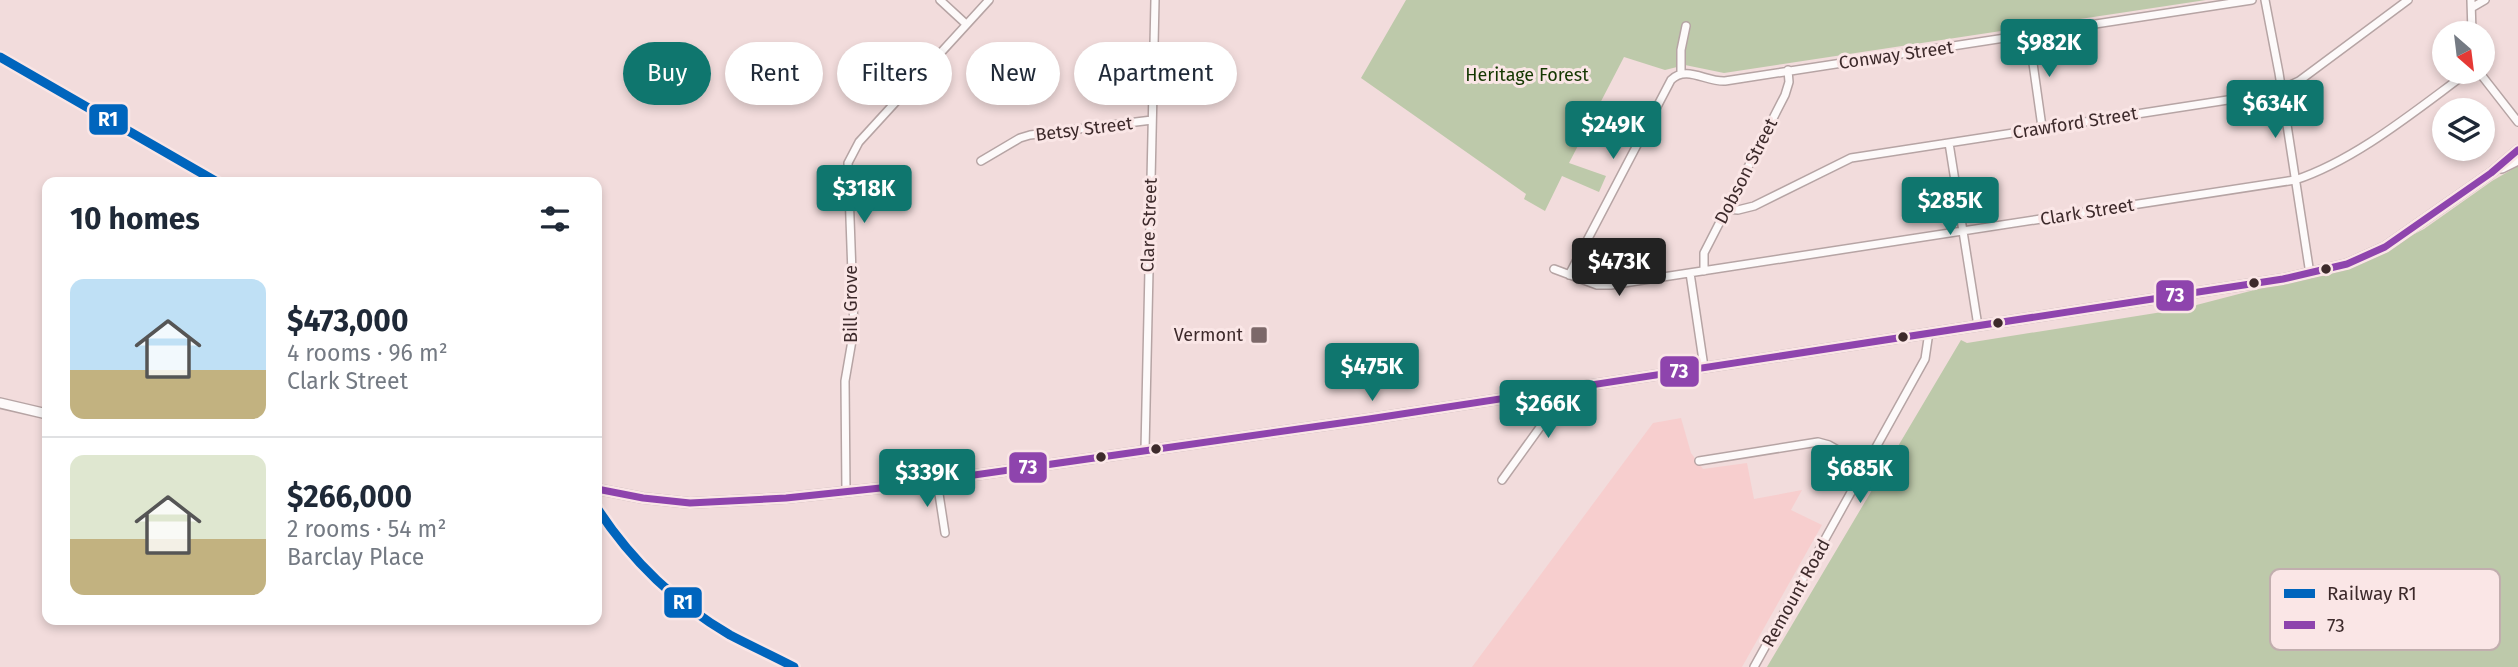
<!DOCTYPE html>
<html lang="en">
<head>
<meta charset="utf-8">
<style>
	:root { --surface:#fff; --page:#f6f6f7; --text:#1f2937; --muted:#747a83; --line:#e0e1e3; --accent:#0f766e }
	body { margin:0; font-family:"Fira Sans",sans-serif; background:var(--page); color:var(--text); height:100vh; display:flex; flex-direction:column; font-size:26px; white-space:nowrap }
	* { box-sizing:border-box; margin:0 }
	p { font-size:23px; color:var(--muted) }
	.icon { flex:none; width:38px; height:38px; fill:none; stroke:currentColor; stroke-width:2; stroke-linecap:round; stroke-linejoin:round }
	.map { position:relative; flex:1; overflow:hidden }
	.side { position:absolute; left:42px; top:177px; width:560px; height:448px; display:flex; flex-direction:column; background:var(--surface); border-radius:14px; box-shadow:0 4px 10px #0003 }
	.side>* { flex:none }
	.guide { position:absolute; left:623px; top:42px; width:665px; height:63px; display:flex; gap:14px }
	.needle { width:46px; rotate:152deg }
	.fabs { position:absolute; left:2432px; top:21px; display:grid; gap:14px }
	.fabs a { display:grid; place-items:center; width:63px; height:63px; border-radius:50%; background:var(--surface); box-shadow:0 4px 10px #0003; font-size:35px }
	.price { position:absolute; translate:-50% -60px; padding:0 16px; border-radius:7px; background:var(--accent); color:#fff; font-size:23px; line-height:46px; filter:drop-shadow(0 2px 4px #0008) }
	.price::after { content:''; position:absolute; left:50%; top:42px; width:21px; height:16px; margin-left:-10px; background:inherit; clip-path:polygon(0 0,100% 0,50% 100%) }
	.price.on { background:#222; color:#fff }
	ul { padding:0; list-style:none }
	li { display:flex; align-items:center; gap:21px; height:175px; padding:0 28px }
	li+li { border-top:2px solid var(--line) }
	li span { display:grid; place-items:center; flex:none; width:196px; height:140px; border-radius:14px; color:#555 }
	li>.icon { margin-inline-start:auto }
	span .icon { width:84px; height:84px; fill:#fffc; stroke-width:1 }
	li b { font-size:30px }
	h2 { display:flex; justify-content:space-between; align-items:center; height:84px; padding:0 28px; font-size:30px }
	.pill { padding:0 24px; border-radius:32px; background:var(--surface); box-shadow:0 4px 10px #0003; font-size:24px; line-height:63px }
	.pill.on { background:var(--accent); color:#fff }
	.map>svg:first-child { display:block }
	.built { fill:#f7cece }
	.green { fill:#bdc9aa }
	.lines { fill:none; stroke-linecap:round; stroke-linejoin:round }
	.minor-casing { stroke:#b6a4a4; stroke-width:10 }
	.tertiary-casing { stroke:#b6a4a4; stroke-width:12 }
	.minor { stroke:#fdfafa; stroke-width:7 }
	.tertiary { stroke:#fdfafa; stroke-width:9 }
	.bus-1-casing { stroke:#fae6e6; stroke-width:12 }
	.bus-1 { stroke:#8e44ad; stroke-width:7 }
	.rail-1-casing { stroke:#fae6e6; stroke-width:14 }
	.rail-1 { stroke:#0065bd; stroke-width:9 }
	.bus-dot { fill:#3d2a2b; stroke:#fae6e6; stroke-width:2.5 }
	.poi-dot { fill:#7c6869; stroke:#fae6e6; stroke-width:2.5 }
	.labels { text-anchor:middle; dominant-baseline:central; stroke-width:6; stroke-linejoin:round; paint-order:stroke }
	.street-label { font-size:18px; fill:#3d2a2b; stroke:#fae6e6 }
	.park-label { font-size:18px; fill:#143701; stroke:#fae6e6 }
	.poi-label { font-size:18px; fill:#3d2a2b; stroke:#fae6e6; text-anchor:end }
	.key { fill:#fae6e6; stroke:#c1aeae; stroke-width:2 }
	.key-label { font-size:19px; fill:#3d2a2b }
	.line-badge { stroke:#fae6e6; stroke-width:2.5 }
	.badge-label { font-size:19px; text-anchor:middle; font-weight:bold; fill:#fff }
</style>
</head>
<body>
<div class="map">
<svg width="2518" height="667" viewBox="0 0 2518 667">
	<rect width="100%" height="100%" fill="#f2dcdc"/>
	<path class="built" d="M 1681,418 L 1691,453 L 1703,469 L 1747,463 L 1754,499 L 1802,490 L 1791,510 L 1822,525 L 1742,667 L 1472,667 L 1653,423 Z"/>
	<path class="green" d="M 1406,0 L 2206,0 L 1724,73 L 1685,65 L 1665,70 L 1624,57 L 1569,163 L 1606,176 L 1599,192 L 1562,176 L 1545,211 L 1524,199 L 1526,194 L 1361,78 Z
		M 2518,166 L 2518,667 L 1767,667 L 1961,340 L 1967,343 L 2181,309 L 2358,263 L 2424,229 L 2492,181 Z"/>
	<g class="lines">
		<g class="minor-casing">
			<path id="minor" d="M 940,0 L 966,24
				M 2265,0 L 2279,73 L 2310,274
				M 2471,0 L 2472,33
				M 2473,7 L 2485,0
				M 2029,35 L 2042,127
				M 2479,72 L 2518,122
				M 1681,73 L 1681,50 L 1686,26
				M 1949,143 L 1978,326
				M 981,161 L 1020,138 L 1030,135 L 1152,120
				M 1726,209 L 1738,210 L 1754,206 L 1851,158 L 2273,93 L 2299,81 L 2408,0
				M 1554,269 L 1597,285 L 1611,285 L 2295,180 C 2356,160 2416,110 2468,72
				M 1704,271 L 1704,253 L 1785,95 L 1789,82 L 1788,70
				M 1690,273 L 1704,367
				M 1569,275 L 1671,80 C 1686,65 1706,82 1725,81 L 2252,0
				M 1145,450 L 1155,0
				M 1699,461 L 1818,442 L 1829,445 L 1866,466
				M 1502,480 L 1556,405 L 1562,389
				M 937,481 L 945,533
				M 846,492 L 845,381 L 854,329 L 848,163 L 859,142 L 989,0
				M 1754,667 L 1925,359 L 1929,332"/>
		</g>
		<g class="tertiary-casing">
			<path id="tertiary" d="M 2502,168 L 2518,160
				M 0,403 L 47,414
				M 597,489 L 643,498 L 690,503 L 786,498 L 890,487 L 1369,419 L 2283,279 L 2347,264 L 2385,247 L 2491,173 L 2518,150"/>
		</g>
		<use href="#minor" class="minor"/>
		<use href="#tertiary" class="tertiary"/>
		<g class="bus-1-casing">
			<path id="bus-1" d="M 597,489 L 643,498 L 690,503 L 786,498 L 890,487 L 1369,419 L 2283,279 L 2347,264 L 2385,247 L 2491,173 L 2518,150"/>
		</g>
		<use href="#bus-1" class="bus-1"/>
		<g class="rail-1-casing">
			<path id="rail-1" d="M 0,57 L 217,182
				M 597,508 C 631,560 677,604 730,635 C 751,646 773,656 794,667"/>
		</g>
		<use href="#rail-1" class="rail-1"/>
	</g>
	<g class="bus-dot">
		<circle cx="2326" cy="269" r="6"/>
		<circle cx="2254" cy="283" r="6"/>
		<circle cx="1998" cy="323" r="6"/>
		<circle cx="1903" cy="337" r="6"/>
		<circle cx="1156" cy="449" r="6"/>
		<circle cx="1101" cy="457" r="6"/>
	</g>
	<rect class="poi-dot" x="1250" y="326" width="18" height="18" rx="3.5"/>
	<g class="labels">
		<g class="street-label">
			<text transform="translate(1896 55) rotate(-8)">Conway Street</text>
			<text transform="translate(2075 123) rotate(-9)">Crawford Street</text>
			<text transform="translate(1084 129) rotate(-7)">Betsy Street</text>
			<text transform="translate(1746 171) rotate(-63)">Dobson Street</text>
			<text transform="translate(2087 212) rotate(-9)">Clark Street</text>
			<text transform="translate(1149 225) rotate(-88)">Clare Street</text>
			<text transform="translate(851 304) rotate(-90)">Bill Grove</text>
			<text transform="translate(1796 593) rotate(-61)">Remount Road</text>
		</g>
		<g class="park-label">
			<text x="1527" y="75">Heritage Forest</text>
		</g>
		<g class="poi-label">
			<text x="1243" y="335">Vermont</text>
		</g>
	</g>
	<rect x="2270" y="569" width="230" height="81" rx="10" class="key"/>
	<rect x="2284" y="589" width="31" height="9" fill="#0065bd"/>
	<rect x="2284" y="621" width="31" height="8" fill="#8e44ad"/>
	<g class="key-label">
		<text x="2327" y="600">Railway R1</text>
		<text x="2327" y="632">73</text>
	</g>
	<g class="line-badge">
		<rect x="88" y="103" width="41" height="33" rx="7" fill="#0065bd"/>
		<rect x="2155" y="279" width="40" height="33" rx="7" fill="#8e44ad"/>
		<rect x="1659" y="355" width="41" height="33" rx="7" fill="#8e44ad"/>
		<rect x="1008" y="451" width="40" height="33" rx="7" fill="#8e44ad"/>
		<rect x="663" y="586" width="40" height="33" rx="7" fill="#0065bd"/>
	</g>
	<g class="badge-label">
		<text x="108" y="126">R1</text>
		<text x="2175" y="302">73</text>
		<text x="1679" y="378">73</text>
		<text x="1028" y="474">73</text>
		<text x="683" y="609">R1</text>
	</g>
</svg>
<div class="fabs">
<a><svg class="needle" viewBox="-14 -14 28 28"><path d="M0-13l5 13h-10z" fill="#e53935"/><path d="M0 13l5-13h-10z" fill="#747a83"/></svg></a>
<a><svg class="icon" aria-label="layers" viewBox="0 0 24 24"><path d="M12 4l9 5-9 5-9-5zM3 14l9 5 9-5"/></svg></a>
</div>
<b class="price" style="left:2049px;top:79px">$982K</b>
<b class="price" style="left:2275px;top:140px">$634K</b>
<b class="price" style="left:1613px;top:161px">$249K</b>
<b class="price" style="left:864px;top:225px">$318K</b>
<b class="price" style="left:1950px;top:237px">$285K</b>
<b class="price on" style="left:1619px;top:298px">$473K</b>
<b class="price" style="left:1372px;top:403px">$475K</b>
<b class="price" style="left:1548px;top:440px">$266K</b>
<b class="price" style="left:1860px;top:505px">$685K</b>
<b class="price" style="left:927px;top:509px">$339K</b>
<div class="guide">
<a class="pill on">Buy</a>
<a class="pill">Rent</a>
<a class="pill">Filters</a>
<a class="pill">New</a>
<a class="pill">Apartment</a>
</div>
<section class="side">
<h2>10 homes<svg class="icon" aria-label="filters" viewBox="0 0 24 24"><path d="M4 7h16M4 17h16"/><circle cx="9" cy="7" r="2"/><circle cx="15" cy="17" r="2"/></svg></h2>
<ul>
<li><span style="background:linear-gradient(#bfe0f5 65%,#c2b280 0)"><svg class="icon" aria-label="home" viewBox="0 0 24 24"><path d="M3 11l9-7 9 7M6 9v11h12V9"/></svg></span><div><b>$473,000</b><p>4 rooms · 96 m²</p><p>Clark Street</p></div></li>
<li><span style="background:linear-gradient(#dfe7d0 60%,#c2b280 0)"><svg class="icon" aria-label="home" viewBox="0 0 24 24"><path d="M3 11l9-7 9 7M6 9v11h12V9"/></svg></span><div><b>$266,000</b><p>2 rooms · 54 m²</p><p>Barclay Place</p></div></li>
</ul>
</section>
</div>
</body>
</html>
